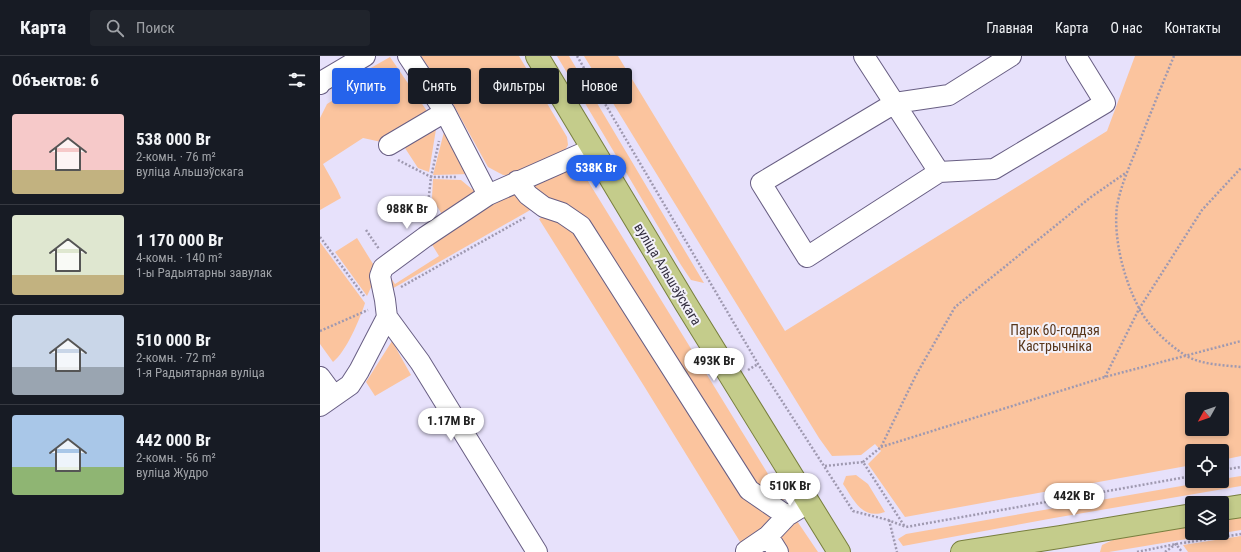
<!DOCTYPE html>
<html lang="ru">
<head>
<meta charset="utf-8">
<style>
	:root { --surface:#171b24; --page:#20242c; --text:#f1f3f6; --muted:#9ea1a6; --line:#363941; --accent:#2563eb }
	body { margin:0; font-family:"Roboto Condensed",sans-serif; background:var(--page); color:var(--text); height:100vh; display:flex; flex-direction:column; font-size:15px; white-space:nowrap }
	* { box-sizing:border-box; margin:0 }
	p { font-size:13px; color:var(--muted) }
	.icon { flex:none; width:22px; height:22px; fill:none; stroke:currentColor; stroke-width:2; stroke-linecap:round; stroke-linejoin:round }
	.map { position:relative; flex:1; overflow:hidden }
	.panel { display:flex; flex-direction:column; background:var(--surface); width:320px }
	.panel>* { flex:none }
	.hud { position:absolute; left:12px; top:12px; width:380px; height:36px; display:flex; gap:8px }
	.needle { width:26px; rotate:230deg }
	.fabs { position:absolute; left:865px; top:336px; display:grid; gap:8px }
	.fabs a { display:grid; place-items:center; width:44px; height:44px; border-radius:4px; background:var(--surface); box-shadow:0 2px 6px #0003; font-size:20px }
	.price { position:absolute; translate:-50% -34px; padding:0 9px; border-radius:14px; background:#fff; color:#222; font-size:13px; line-height:26px; filter:drop-shadow(0 1px 2px #0008) }
	.price::after { content:''; position:absolute; left:50%; top:24px; width:12px; height:9px; margin-left:-6px; background:inherit; clip-path:polygon(0 0,100% 0,50% 100%) }
	.price.current { background:var(--accent); color:#fff }
	ul { padding:0; list-style:none }
	li { display:flex; align-items:center; gap:12px; height:100px; padding:0 12px }
	li+li { border-top:1px solid var(--line) }
	li span { display:grid; place-items:center; flex:none; width:112px; height:80px; border-radius:4px; color:#555 }
	li>.icon { margin-inline-start:auto }
	span .icon { width:48px; height:48px; fill:#fffc; stroke-width:1 }
	li b { font-size:17px }
	h2 { display:flex; justify-content:space-between; align-items:center; height:48px; padding:0 12px; font-size:17px }
	.tag { padding:0 14px; border-radius:4px; background:var(--surface); box-shadow:0 2px 6px #0003; font-size:14px; line-height:36px }
	.tag.current { background:var(--accent); color:#fff }
	header { display:flex; align-items:center; gap:24px; box-sizing:border-box; height:56px; padding:0 20px; background:var(--surface); border-bottom:1px solid var(--line) }
	header strong { font-size:19px }
	nav { display:flex; gap:22px; margin-inline-start:auto; font-size:14px }
	.search { width:280px; height:36px; background:var(--page); display:flex; align-items:center; gap:10px; box-sizing:border-box; padding:0 14px; border-radius:4px; color:var(--muted); font-size:15px }
	main { display:flex; flex:1; min-height:0 }
	.map>svg:first-child { display:block }
	.green { fill:#fbc49e; fill-rule:evenodd }
	.lines { fill:none; stroke-linecap:round; stroke-linejoin:round }
	.minor-casing { stroke:#685e83; stroke-width:22 }
	.major-casing { stroke:#787f3e; stroke-width:24 }
	.path { stroke:#9f99b0; stroke-width:2.5; stroke-dasharray:2 2; stroke-linecap:butt }
	.minor { stroke:#fff; stroke-width:20 }
	.major { stroke:#c4cc8b; stroke-width:22 }
	.labels { text-anchor:middle; dominant-baseline:central; stroke-width:4; stroke-linejoin:round; paint-order:stroke }
	.street-label { font-size:14px; fill:#353041; stroke:#f3f1f9 }
	.park-label { font-size:14px; fill:#59371c; stroke:#f3f1f9 }
</style>
</head>
<body>
<header>
<strong>Карта</strong>
<div class="search"><svg class="icon" aria-label="search" viewBox="0 0 24 24"><circle cx="10" cy="10" r="6"/><path d="M15 15l6 6"/></svg>Поиск</div>
<nav><a>Главная</a><a>Карта</a><a>О нас</a><a>Контакты</a></nav>
</header>
<main>
<section class="panel">
<h2>Объектов: 6<svg class="icon" aria-label="filters" viewBox="0 0 24 24"><path d="M4 7h16M4 17h16"/><circle cx="9" cy="7" r="2"/><circle cx="15" cy="17" r="2"/></svg></h2>
<ul>
<li><span style="background:linear-gradient(#f6c9c9 70%,#c2b280 0)"><svg class="icon" aria-label="home" viewBox="0 0 24 24"><path d="M3 11l9-7 9 7M6 9v11h12V9"/></svg></span><div><b>538 000 Br</b><p>2-комн. · 76 m²</p><p>вуліца Альшэўскага</p></div></li>
<li><span style="background:linear-gradient(#dfe7d0 75%,#c2b280 0)"><svg class="icon" aria-label="home" viewBox="0 0 24 24"><path d="M3 11l9-7 9 7M6 9v11h12V9"/></svg></span><div><b>1 170 000 Br</b><p>4-комн. · 140 m²</p><p>1-ы Радыятарны завулак</p></div></li>
<li><span style="background:linear-gradient(#c9d6e8 65%,#9aa5b1 0)"><svg class="icon" aria-label="home" viewBox="0 0 24 24"><path d="M3 11l9-7 9 7M6 9v11h12V9"/></svg></span><div><b>510 000 Br</b><p>2-комн. · 72 m²</p><p>1-я Радыятарная вуліца</p></div></li>
<li><span style="background:linear-gradient(#a9c7e8 65%,#8fb573 0)"><svg class="icon" aria-label="home" viewBox="0 0 24 24"><path d="M3 11l9-7 9 7M6 9v11h12V9"/></svg></span><div><b>442 000 Br</b><p>2-комн. · 56 m²</p><p>вуліца Жудро</p></div></li>
</ul>
</section>
<div class="map">
<svg width="921" height="496" viewBox="0 0 921 496">
	<rect width="100%" height="100%" fill="#e7e1fb"/>
	<path class="green" d="M 101,0 L 199,0 L 247,81 L 248,89 L 244,96 L 195,120 L 183,119 L 168,111 L 133,48 Z
		M 237,0 L 249,0 L 384,227 L 371,224 L 361,209 Z
		M 264,0 L 298,0 L 465,275 L 787,75 L 815,0 L 921,0 L 921,400 L 902,404 L 902,395 L 872,395 L 872,409 L 585,461 L 548,408 L 561,395 L 555,388 L 541,399 L 512,400 L 499,382 ZM 872,343 L 902,343 L 902,373 L 872,373 Z
		M 70,1 L 109,58 L 66,87 L 43,82 L 3,108 L 17,133 L 21,142 L 0,154 L 0,62 L 7,48 L 53,19 L 49,13 Z
		M 117,67 L 109,116 L 98,112 L 83,89 Z
		M 125,72 L 150,118 L 113,119 Z
		M 257,113 L 263,117 L 464,444 L 458,446 L 431,426 L 265,165 L 221,140 L 212,129 L 250,114 Z
		M 113,123 L 141,124 L 159,139 L 123,160 L 112,142 Z
		M 192,137 L 212,153 L 70,234 L 67,216 L 75,228 L 119,200 L 111,187 L 147,159 Z
		M 228,157 L 254,170 L 460,462 L 422,489 L 324,330 L 219,163 Z
		M 37,182 L 58,216 L 47,240 L 15,196 Z
		M 0,186 L 45,247 C 40,263 26,296 13,306 L 0,288 Z
		M 72,285 L 91,319 L 55,340 L 46,326 Z
		M 536,419 L 548,428 L 565,456 C 542,464 534,444 523,428 L 526,420 Z
		M 921,420 L 921,430 L 734,462 L 583,490 L 578,483 L 586,478 L 890,425 L 902,425 L 902,423 Z
		M 921,461 L 921,474 L 789,496 L 780,496 L 782,489 L 795,483 L 872,470 L 872,477 L 902,477 L 902,465 Z
		M 477,465 L 498,496 L 465,496 L 455,480 Z
		M 921,480 L 921,496 L 868,496 L 863,489 Z"/>
	<g class="lines">
		<g class="minor-casing">
			<path id="minor" d="M 88,0 L 125,56 L 168,139
				M 544,0 L 619,116 L 487,201 L 441,127 L 575,47 L 629,39 L 691,0
				M 0,28 L 1,26 L 45,0
				M 69,89 L 125,56
				M 619,116 L 674,113 L 785,47 L 756,0
				M 197,125 L 208,139 L 224,151 L 242,157 L 261,170 L 429,434 L 467,460 L 488,447
				M 67,261 L 100,306 L 217,496
				M 0,321 L 14,340
				M 0,350 L 30,329 L 39,315 L 67,261 L 65,244 L 60,220 L 63,212 L 105,181 L 168,139 L 272,93
				M 448,480 L 458,496
				M 426,495 L 448,480 L 467,460"/>
		</g>
		<g class="major-casing">
			<path id="major" d="M 217,0 L 366,248 L 519,496
				M 902,453 L 921,450
				M 642,496 L 740,481 L 872,459"/>
		</g>
		<path class="path" d="M 257,0 L 438,308 L 533,455 L 568,464 L 586,471 L 872,420
			M 854,0 C 842,29 830,58 819,87 C 811,107 801,128 797,150 C 793,182 804,224 819,252 C 827,269 849,289 865,299 C 881,309 903,309 921,311
			M 78,104 L 111,121 L 137,121
			M 107,157 L 111,121 L 119,85
			M 46,174 L 59,193
			M 0,181 L 44,240
			M 81,231 L 206,161
			M 0,275 L 48,254
			M 428,314 L 438,308
			M 785,321 L 819,253 L 882,154 L 921,112
			M 561,391 L 785,321 L 921,285
			M 543,406 L 561,391 L 596,319 L 635,251 L 771,141 L 807,116
			M 505,410 L 543,406 L 585,471
			M 902,414 L 921,411
			M 569,464 L 577,496
			M 817,496 L 856,488 L 921,478
			M 845,496 L 856,488 L 862,496"/>
		<use href="#minor" class="minor"/>
		<use href="#major" class="major"/>
	</g>
	<g class="labels">
		<g class="street-label">
			<text transform="translate(348 218) rotate(59)">вуліца Альшэўскага</text>
		</g>
		<g class="park-label">
			<text x="735" y="274">Парк 60-годдзя<tspan x="735" dy="16">Кастрычніка</tspan></text>
		</g>
	</g>
</svg>
<div class="fabs">
<a><svg class="needle" viewBox="-14 -14 28 28"><path d="M0-13l5 13h-10z" fill="#e53935"/><path d="M0 13l5-13h-10z" fill="#9ea1a6"/></svg></a>
<a><svg class="icon" aria-label="locate" viewBox="0 0 24 24"><circle cx="12" cy="12" r="6"/><path d="M12 2v4M12 18v4M2 12h4M18 12h4"/></svg></a>
<a><svg class="icon" aria-label="layers" viewBox="0 0 24 24"><path d="M12 4l9 5-9 5-9-5zM3 14l9 5 9-5"/></svg></a>
</div>
<b class="price current" style="left:276px;top:133px">538K Br</b>
<b class="price" style="left:87px;top:174px">988K Br</b>
<b class="price" style="left:394px;top:326px">493K Br</b>
<b class="price" style="left:131px;top:386px">1.17M Br</b>
<b class="price" style="left:470px;top:451px">510K Br</b>
<b class="price" style="left:754px;top:461px">442K Br</b>
<div class="hud">
<a class="tag current">Купить</a>
<a class="tag">Снять</a>
<a class="tag">Фильтры</a>
<a class="tag">Новое</a>
</div>
</div>
</main>
</body>
</html>
